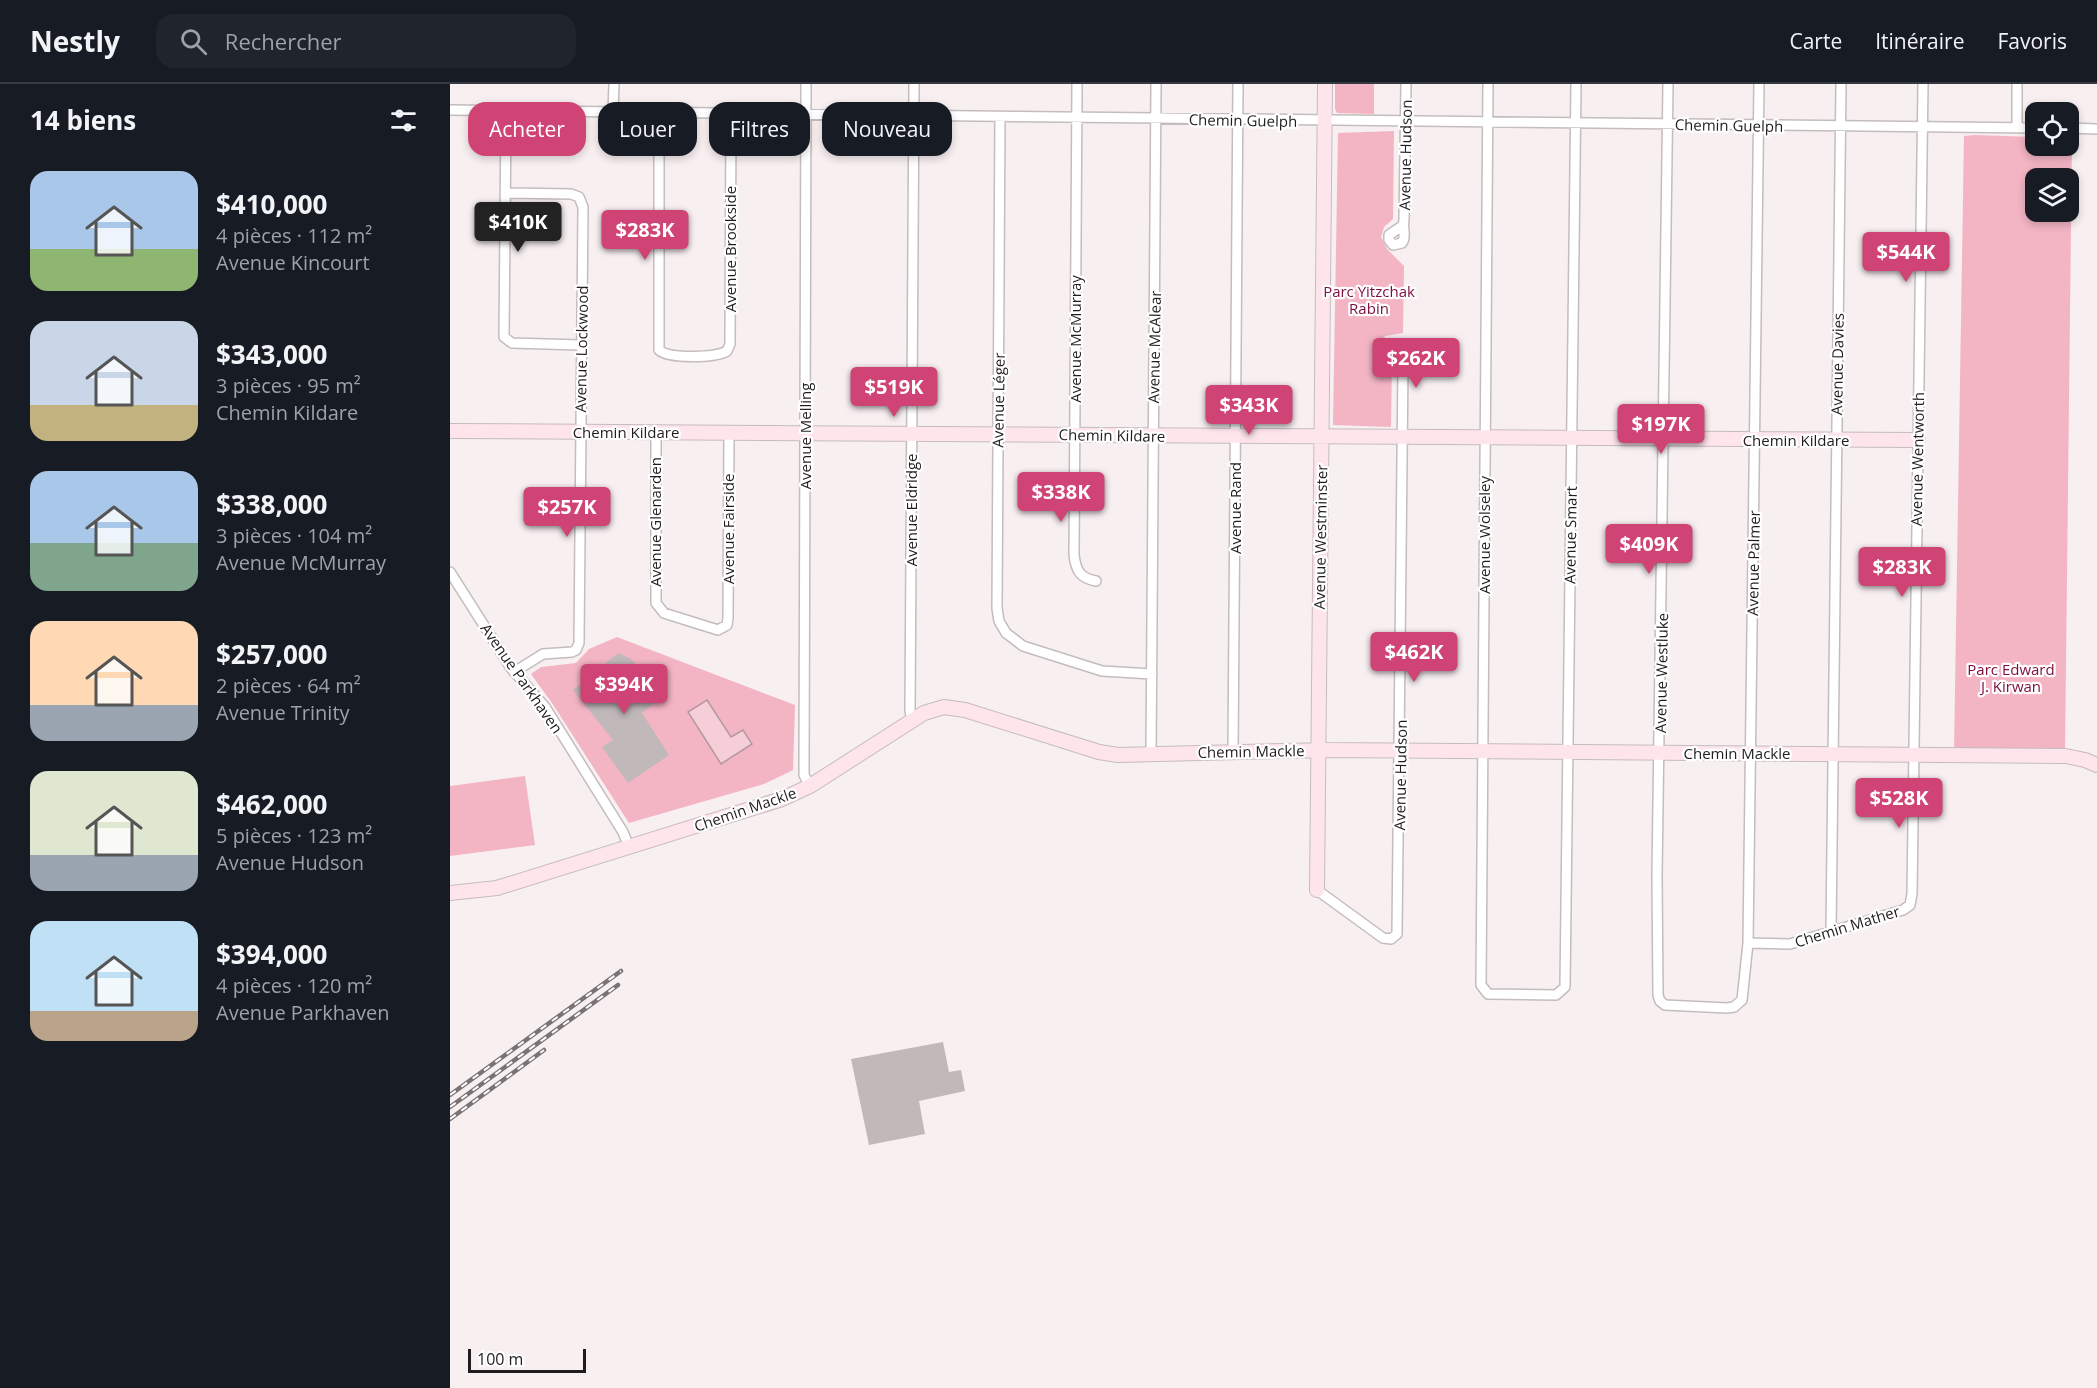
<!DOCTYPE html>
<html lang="fr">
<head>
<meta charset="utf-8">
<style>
	:root { --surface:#171b24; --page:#20242c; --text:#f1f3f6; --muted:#9ea1a6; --line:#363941; --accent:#d04375 }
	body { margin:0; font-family:"Open Sans",sans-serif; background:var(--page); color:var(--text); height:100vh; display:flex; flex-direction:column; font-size:22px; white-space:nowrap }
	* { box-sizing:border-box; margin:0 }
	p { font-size:20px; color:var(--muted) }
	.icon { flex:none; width:33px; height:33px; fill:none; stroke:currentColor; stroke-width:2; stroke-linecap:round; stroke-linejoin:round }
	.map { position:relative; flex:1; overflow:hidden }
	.side { display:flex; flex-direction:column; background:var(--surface); width:450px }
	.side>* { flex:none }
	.hud { position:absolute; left:18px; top:18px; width:570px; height:54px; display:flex; gap:12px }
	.tools { position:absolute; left:1575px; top:18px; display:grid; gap:12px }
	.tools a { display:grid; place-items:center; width:54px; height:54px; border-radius:12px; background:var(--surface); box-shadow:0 3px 9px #0003; font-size:30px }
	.scale { position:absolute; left:18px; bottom:15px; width:118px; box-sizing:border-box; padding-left:6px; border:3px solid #211d1e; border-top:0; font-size:16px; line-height:21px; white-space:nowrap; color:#211d1e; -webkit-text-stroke:4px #fff; paint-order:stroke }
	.price { position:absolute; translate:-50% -51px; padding:0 14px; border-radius:6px; background:var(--accent); color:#fff; font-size:20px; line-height:39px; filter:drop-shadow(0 2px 3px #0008) }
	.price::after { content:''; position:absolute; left:50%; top:36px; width:18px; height:14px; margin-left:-9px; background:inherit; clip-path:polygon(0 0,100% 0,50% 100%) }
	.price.active { background:#222; color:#fff }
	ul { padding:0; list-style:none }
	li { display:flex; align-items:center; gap:18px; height:150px; padding:0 30px }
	li span { display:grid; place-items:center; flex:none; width:168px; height:120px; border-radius:18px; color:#555 }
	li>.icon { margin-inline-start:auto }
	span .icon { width:72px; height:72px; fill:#fffc; stroke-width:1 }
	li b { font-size:26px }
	h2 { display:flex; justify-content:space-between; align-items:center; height:72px; padding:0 30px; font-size:26px }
	.tag { padding:0 21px; border-radius:18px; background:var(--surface); box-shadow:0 3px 9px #0003; font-size:21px; line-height:54px }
	.tag.active { background:var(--accent); color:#fff }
	header { display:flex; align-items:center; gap:36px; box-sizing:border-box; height:84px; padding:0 30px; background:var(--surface); border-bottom:2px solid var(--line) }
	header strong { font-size:28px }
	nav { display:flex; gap:33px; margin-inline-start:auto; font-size:21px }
	.search { width:420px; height:54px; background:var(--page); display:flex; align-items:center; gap:15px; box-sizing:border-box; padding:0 21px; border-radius:18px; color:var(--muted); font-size:22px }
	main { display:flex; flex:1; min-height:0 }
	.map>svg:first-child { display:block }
	.green { fill:#f3b4c4; fill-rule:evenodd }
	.water { fill:#f6ced7; stroke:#b699a0; stroke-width:1.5 }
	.building { fill:#c1b8ba }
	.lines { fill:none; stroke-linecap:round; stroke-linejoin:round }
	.street-casing { stroke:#c4bcbd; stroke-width:12 }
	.secondary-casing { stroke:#c4bcbd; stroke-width:16 }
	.street { stroke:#fff; stroke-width:9 }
	.secondary { stroke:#fee5ec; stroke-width:14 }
	.rail-casing { stroke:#7a7375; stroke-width:4.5 }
	.rail { stroke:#fff; stroke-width:2; stroke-dasharray:7; stroke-linecap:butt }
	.labels { text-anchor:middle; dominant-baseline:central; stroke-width:4.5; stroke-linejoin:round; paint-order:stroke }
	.street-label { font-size:15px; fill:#211d1e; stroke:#fff }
	.park-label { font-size:15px; fill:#7d0d3d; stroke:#fff }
</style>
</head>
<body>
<header>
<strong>Nestly</strong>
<div class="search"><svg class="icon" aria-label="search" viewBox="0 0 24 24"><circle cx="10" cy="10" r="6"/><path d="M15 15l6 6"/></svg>Rechercher</div>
<nav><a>Carte</a><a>Itinéraire</a><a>Favoris</a></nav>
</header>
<main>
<section class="side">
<h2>14 biens<svg class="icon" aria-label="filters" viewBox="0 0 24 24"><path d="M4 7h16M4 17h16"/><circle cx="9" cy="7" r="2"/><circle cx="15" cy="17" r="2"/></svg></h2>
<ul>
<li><span style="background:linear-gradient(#a9c7e8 65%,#8fb573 0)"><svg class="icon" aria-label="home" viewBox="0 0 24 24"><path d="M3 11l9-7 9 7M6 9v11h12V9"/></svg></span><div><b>$410,000</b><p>4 pièces · 112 m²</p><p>Avenue Kincourt</p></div></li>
<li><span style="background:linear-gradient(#c9d6e8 70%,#c2b280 0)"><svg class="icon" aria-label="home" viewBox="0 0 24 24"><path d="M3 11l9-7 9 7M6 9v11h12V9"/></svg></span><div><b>$343,000</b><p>3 pièces · 95 m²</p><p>Chemin Kildare</p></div></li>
<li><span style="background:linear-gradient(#a9c7e8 60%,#7fa58c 0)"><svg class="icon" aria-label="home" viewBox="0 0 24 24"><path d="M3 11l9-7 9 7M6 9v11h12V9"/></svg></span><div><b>$338,000</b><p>3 pièces · 104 m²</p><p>Avenue McMurray</p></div></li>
<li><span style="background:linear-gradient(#ffd9b3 70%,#9aa5b1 0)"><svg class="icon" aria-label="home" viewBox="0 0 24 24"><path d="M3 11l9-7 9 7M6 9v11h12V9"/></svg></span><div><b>$257,000</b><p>2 pièces · 64 m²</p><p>Avenue Trinity</p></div></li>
<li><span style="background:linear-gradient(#dfe7d0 70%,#9aa5b1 0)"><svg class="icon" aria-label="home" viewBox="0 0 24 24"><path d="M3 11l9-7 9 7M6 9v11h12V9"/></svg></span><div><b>$462,000</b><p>5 pièces · 123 m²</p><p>Avenue Hudson</p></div></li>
<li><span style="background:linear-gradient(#bfe0f5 75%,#b9a48a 0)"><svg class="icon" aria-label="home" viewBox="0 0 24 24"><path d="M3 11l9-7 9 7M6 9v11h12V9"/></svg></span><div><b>$394,000</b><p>4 pièces · 120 m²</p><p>Avenue Parkhaven</p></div></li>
</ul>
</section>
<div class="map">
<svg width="1647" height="1304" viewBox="0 0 1647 1304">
	<rect width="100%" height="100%" fill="#f8eff1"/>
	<path class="green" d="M 885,0 L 924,0 L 924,30 L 887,29 L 885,25 Z
		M 944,47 L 943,135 L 934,143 L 931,153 L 937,165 L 954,182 L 953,249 L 935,252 L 930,263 L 931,271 L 942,280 L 941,343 L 883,341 L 888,49 Z
		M 1525,51 L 1585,53 L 1586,62 L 1618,62 L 1619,53 L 1622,53 L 1615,668 L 1504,668 L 1514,52 ZM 1586,94 L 1618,94 L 1618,128 L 1586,128 Z
		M 167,553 L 345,621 L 343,686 L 314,700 L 179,739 L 102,619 L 81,590 L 91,583 L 126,579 L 139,565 Z
		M 75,692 L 85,761 L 0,772 L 0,702 Z"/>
	<path class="water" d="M 257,616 L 281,653 L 293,646 L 302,660 L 271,680 L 238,628 Z"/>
	<path class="building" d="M 168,569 L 181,575 L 212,613 L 192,629 L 219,671 L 178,699 L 152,663 L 163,656 L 123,606 Z
		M 493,958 L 499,988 L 511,986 L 515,1007 L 469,1017 L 475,1050 L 419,1061 L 401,975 Z"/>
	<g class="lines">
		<g class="street-casing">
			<path id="street" d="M 356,0 L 354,691 L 360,702
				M 627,0 L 624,471 C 626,487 630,494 646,497
				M 1038,0 L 1031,901 L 1038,910 L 1106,911 L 1115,903 L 1126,0
				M 1218,0 L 1207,792 L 1208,911 L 1210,917 L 1215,921 L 1277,924 L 1284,923 L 1292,916 L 1298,859 L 1309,0
				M 0,26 L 1586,44
				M 56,27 L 54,253 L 62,259 L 130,261
				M 163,27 L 164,0
				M 209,29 L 209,266 C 219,275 265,274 277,267 L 280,260 L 281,29
				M 550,33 L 547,524 L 549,537 L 556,549 L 573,562 L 652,587 L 702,590
				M 1567,44 L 1567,0
				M 1618,44 L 1647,45
				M 55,109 L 121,110 L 129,113 L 133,123 L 129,559 L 126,566 L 122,568 L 93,570 L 64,588
				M 952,142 L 939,151 L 939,156 L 943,161 L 952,159 C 957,152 952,144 954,136 L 956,0
				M 206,349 L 206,519 L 214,529 L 220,531 L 268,546 L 277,541 L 278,534 L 279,349
				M 0,488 L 61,584 L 95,623 L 173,748 L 179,763
				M 462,636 L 460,627 L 464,0
				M 783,668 L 788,0
				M 701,670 L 706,0
				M 867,806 L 933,854 L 941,855 L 947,850 L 953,282 L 946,266
				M 1381,848 L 1391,0
				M 1298,859 L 1340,860 L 1453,826 L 1460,821 L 1462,810 L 1473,0"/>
		</g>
		<g class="secondary-casing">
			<path id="secondary" d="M 0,347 L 1468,356
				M 867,806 L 875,0
				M 0,809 L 47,804 L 332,715 L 360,702 L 474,629 L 494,623 L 515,626 L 649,668 L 668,671 L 876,666 L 1616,672 L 1635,676 L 1647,681"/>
		</g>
		<use href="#street" class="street"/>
		<use href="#secondary" class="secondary"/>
		<g class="rail-casing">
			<path id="rail" d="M 0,1011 L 171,887
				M 0,1023 L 168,901
				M 0,1035 L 94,966"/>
		</g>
		<use href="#rail" class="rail"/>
	</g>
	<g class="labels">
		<g class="street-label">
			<text transform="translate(793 36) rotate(1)">Chemin Guelph</text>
			<text transform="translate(1279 41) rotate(1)">Chemin Guelph</text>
			<text transform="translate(955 71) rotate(-89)">Avenue Hudson</text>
			<text transform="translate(280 165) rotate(-90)">Avenue Brookside</text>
			<text transform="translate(625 255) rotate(-90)">Avenue McMurray</text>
			<text transform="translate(704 263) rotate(-89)">Avenue McAlear</text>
			<text transform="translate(131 265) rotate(-89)">Avenue Lockwood</text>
			<text transform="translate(1387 280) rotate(-89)">Avenue Davies</text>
			<text transform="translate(548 316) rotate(-89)">Avenue Léger</text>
			<text x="176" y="348">Chemin Kildare</text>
			<text transform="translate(662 351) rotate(1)">Chemin Kildare</text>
			<text transform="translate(355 352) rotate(-90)">Avenue Melling</text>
			<text x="1346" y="356">Chemin Kildare</text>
			<text transform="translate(1467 375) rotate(-89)">Avenue Wentworth</text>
			<text transform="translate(785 424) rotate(-90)">Avenue Rand</text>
			<text transform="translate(461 426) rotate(-90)">Avenue Eldridge</text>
			<text transform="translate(205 438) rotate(-90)">Avenue Glenarden</text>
			<text transform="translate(278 445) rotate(-90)">Avenue Fairside</text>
			<text transform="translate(1034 451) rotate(-90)">Avenue Wolseley</text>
			<text transform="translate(1120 451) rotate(-89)">Avenue Smart</text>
			<text transform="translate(870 453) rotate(-89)">Avenue Westminster</text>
			<text transform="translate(1303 479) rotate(-89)">Avenue Palmer</text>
			<text transform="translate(1211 589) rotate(-89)">Avenue Westluke</text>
			<text transform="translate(72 594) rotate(55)">Avenue Parkhaven</text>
			<text transform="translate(801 667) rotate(-1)">Chemin Mackle</text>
			<text x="1287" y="669">Chemin Mackle</text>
			<text transform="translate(950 691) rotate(-89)">Avenue Hudson</text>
			<text transform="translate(295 725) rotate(-19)">Chemin Mackle</text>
			<text transform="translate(1397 842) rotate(-17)">Chemin Mather</text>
		</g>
		<g class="park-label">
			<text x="919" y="207">Parc Yitzchak<tspan x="919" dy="17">Rabin</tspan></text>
			<text x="1561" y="585">Parc Edward<tspan x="1561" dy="17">J. Kirwan</tspan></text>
		</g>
	</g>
</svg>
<div class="tools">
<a><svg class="icon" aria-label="locate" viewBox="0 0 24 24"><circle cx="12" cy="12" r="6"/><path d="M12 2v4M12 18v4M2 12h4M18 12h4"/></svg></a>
<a><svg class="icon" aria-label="layers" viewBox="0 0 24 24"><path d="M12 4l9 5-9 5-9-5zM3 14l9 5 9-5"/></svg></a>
</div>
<div class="scale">100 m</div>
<b class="price active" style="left:68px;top:169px">$410K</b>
<b class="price" style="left:195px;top:177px">$283K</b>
<b class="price" style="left:1456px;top:199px">$544K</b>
<b class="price" style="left:966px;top:305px">$262K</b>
<b class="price" style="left:444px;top:334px">$519K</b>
<b class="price" style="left:799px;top:352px">$343K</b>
<b class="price" style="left:1211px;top:371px">$197K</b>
<b class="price" style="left:611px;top:439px">$338K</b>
<b class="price" style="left:117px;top:454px">$257K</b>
<b class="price" style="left:1199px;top:491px">$409K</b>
<b class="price" style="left:1452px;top:514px">$283K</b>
<b class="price" style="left:964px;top:599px">$462K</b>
<b class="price" style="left:174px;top:631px">$394K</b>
<b class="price" style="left:1449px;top:745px">$528K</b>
<div class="hud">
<a class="tag active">Acheter</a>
<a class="tag">Louer</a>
<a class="tag">Filtres</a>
<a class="tag">Nouveau</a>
</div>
</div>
</main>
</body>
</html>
